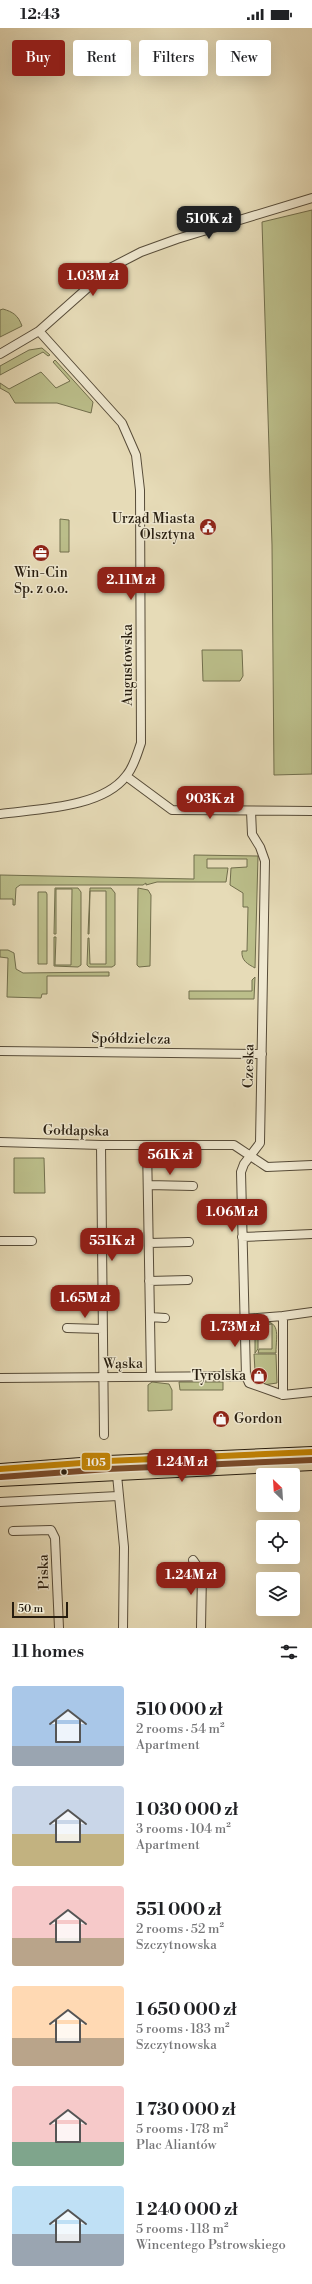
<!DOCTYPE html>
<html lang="en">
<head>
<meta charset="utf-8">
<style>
	:root { --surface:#fff; --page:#f6f6f6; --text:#202124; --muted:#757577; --accent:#8f2418 }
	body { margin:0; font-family:"Libre Bodoni",serif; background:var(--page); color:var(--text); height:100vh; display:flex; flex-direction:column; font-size:15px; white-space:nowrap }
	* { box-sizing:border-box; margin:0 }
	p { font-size:13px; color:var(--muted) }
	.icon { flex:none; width:22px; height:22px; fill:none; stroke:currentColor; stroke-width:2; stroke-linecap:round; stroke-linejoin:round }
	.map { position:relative; height:1600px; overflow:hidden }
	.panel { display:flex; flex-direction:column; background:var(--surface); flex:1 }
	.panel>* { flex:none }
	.hud { position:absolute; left:12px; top:12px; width:288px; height:36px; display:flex; gap:8px }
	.needle { width:26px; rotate:335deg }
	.controls { position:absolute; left:256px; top:1440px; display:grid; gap:8px }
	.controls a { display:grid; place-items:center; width:44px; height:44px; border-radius:4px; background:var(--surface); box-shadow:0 4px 16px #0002; font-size:20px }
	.scale { position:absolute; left:12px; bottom:10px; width:56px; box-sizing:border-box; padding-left:4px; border:2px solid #271d0f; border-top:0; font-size:11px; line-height:14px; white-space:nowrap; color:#271d0f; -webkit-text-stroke:3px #efe8d0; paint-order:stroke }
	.price { position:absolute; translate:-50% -34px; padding:0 9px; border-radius:8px; background:var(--accent); color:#fff; font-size:13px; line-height:26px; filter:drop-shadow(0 1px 2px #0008) }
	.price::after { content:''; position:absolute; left:50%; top:24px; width:12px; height:9px; margin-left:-6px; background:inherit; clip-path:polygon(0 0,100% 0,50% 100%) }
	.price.current { background:#222; color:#fff }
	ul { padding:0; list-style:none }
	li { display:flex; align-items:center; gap:12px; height:100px; padding:0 12px }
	li span { display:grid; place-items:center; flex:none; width:112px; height:80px; border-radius:4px; color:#555 }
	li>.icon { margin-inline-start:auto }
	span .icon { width:48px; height:48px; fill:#fffc; stroke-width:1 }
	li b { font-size:17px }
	h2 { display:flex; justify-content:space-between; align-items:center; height:48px; padding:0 12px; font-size:17px }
	.tag { padding:0 14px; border-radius:4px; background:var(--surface); box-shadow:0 4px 16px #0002; font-size:14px; line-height:36px }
	.tag.current { background:var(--accent); color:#fff }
	.status { display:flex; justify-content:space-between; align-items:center; height:28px; padding:0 20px; background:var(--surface); direction:ltr }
	.status svg { height:11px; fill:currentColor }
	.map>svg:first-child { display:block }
	.green { fill:#bbbe8a; stroke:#716e4c }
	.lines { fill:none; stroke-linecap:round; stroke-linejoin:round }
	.minor-casing { stroke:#574c39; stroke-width:10 }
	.major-casing { stroke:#271d0f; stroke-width:12 }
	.minor { stroke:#efe8d0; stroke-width:8 }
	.major { stroke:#e6dbb7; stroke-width:10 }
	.bus-1-casing { stroke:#efe8d0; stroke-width:9 }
	.bus-2-casing { stroke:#efe8d0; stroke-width:9 }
	.bus-1 { stroke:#c38404; stroke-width:6 }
	.bus-2 { stroke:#7a4b2a; stroke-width:6 }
	.bus-dot { fill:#271d0f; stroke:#efe8d0; stroke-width:1.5 }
	.labels { text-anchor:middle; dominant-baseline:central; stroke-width:3; stroke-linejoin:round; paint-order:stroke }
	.poi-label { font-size:14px; fill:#271d0f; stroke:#efe8d0; text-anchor:end }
	.street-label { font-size:14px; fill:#271d0f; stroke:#efe8d0 }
	.line-badge { stroke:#efe8d0; stroke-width:1.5 }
	.badge-label { font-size:11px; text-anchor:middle; font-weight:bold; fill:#fff }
</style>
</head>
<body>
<div class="status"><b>12:43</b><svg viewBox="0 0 49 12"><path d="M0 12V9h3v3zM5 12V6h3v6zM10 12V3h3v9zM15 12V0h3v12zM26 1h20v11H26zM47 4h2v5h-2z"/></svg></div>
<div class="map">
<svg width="312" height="1600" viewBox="0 0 312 1600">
	<rect width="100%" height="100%" fill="#e6dbb7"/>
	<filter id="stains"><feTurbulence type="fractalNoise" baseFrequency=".005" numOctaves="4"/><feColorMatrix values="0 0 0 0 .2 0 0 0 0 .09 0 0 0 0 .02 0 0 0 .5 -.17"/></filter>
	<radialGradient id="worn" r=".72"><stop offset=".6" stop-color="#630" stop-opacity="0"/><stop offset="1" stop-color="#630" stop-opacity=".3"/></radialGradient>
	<path class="green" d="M 312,182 L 312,746 L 274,747 L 272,517 L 262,194 Z
		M 3,281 C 13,284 18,287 22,298 L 0,309 L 0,282 Z
		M 42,320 L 50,327 L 48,328 L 43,324 L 0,347 L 0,338 L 29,322 Z
		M 55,332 L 93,374 L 91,385 L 57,375 L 15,375 L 9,365 L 0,360 L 0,355 L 9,361 L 41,344 L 56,360 L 70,353 L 53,334 Z
		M 60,491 L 69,492 L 69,524 L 60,524 Z
		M 202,622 L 242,622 L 243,648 L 240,653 L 203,653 Z
		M 194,827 L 258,828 L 255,940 C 248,936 241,933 242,923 L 247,923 L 248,879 L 243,879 L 243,865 L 230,857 L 231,840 L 247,839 L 247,831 L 207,831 L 207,840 L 228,840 L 226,854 L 157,854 L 146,857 L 146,855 L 143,857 L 20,857 L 16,860 L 15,877 L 13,877 L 13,871 L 0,871 L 0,847 L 194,851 Z
		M 55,860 L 78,860 L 81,864 L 81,937 L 78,939 L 54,938 L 54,909 L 56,909 L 55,937 L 71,937 L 72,861 L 56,861 L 56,906 L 54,906 Z
		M 90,860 L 111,860 L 115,865 L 115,937 L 112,939 L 89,939 L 87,937 L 88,910 L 89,910 L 90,936 L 106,936 L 106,863 L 90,863 L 89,906 L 88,906 Z
		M 138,860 L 148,862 L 151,867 L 150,938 L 139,939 L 137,937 Z
		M 38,864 L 46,864 L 47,866 L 47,936 L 38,936 Z
		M 0,922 L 8,922 L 14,925 L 16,941 L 23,945 L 109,944 L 109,948 L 47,948 L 47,966 L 42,966 L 41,970 L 7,969 L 8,930 L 0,929 Z
		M 255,949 L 254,971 L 189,971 L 189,963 L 252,963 L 252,952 Z
		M 14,1130 L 44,1130 L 45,1165 L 14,1165 Z
		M 258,1293 C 282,1292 276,1306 276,1325 L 258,1325 L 259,1321 L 272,1321 L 272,1296 L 258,1297 L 258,1321 L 255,1325 L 255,1295 Z
		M 254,1326 L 276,1326 L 277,1355 L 263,1357 L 264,1343 L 255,1343 Z
		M 152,1354 L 169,1356 L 172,1362 L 172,1382 L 148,1383 L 148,1357 Z
		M 179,1354 L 223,1354 L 223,1362 L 180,1362 Z
		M 279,1429 L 280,1434 L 140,1441 L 140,1436 Z
		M 135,1437 L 136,1441 L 1,1449 L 0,1446 L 42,1444 L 68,1439 Z"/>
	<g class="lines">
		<g class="minor-casing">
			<path id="minor" d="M 0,326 L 39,303 L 110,240 L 141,224 L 177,211 L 312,170
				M 126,748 L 172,782 L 312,783
				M 0,786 C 37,781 102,780 126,748 C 134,739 137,726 141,715 L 140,462 L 136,427 L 122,395 L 39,303
				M 0,1023 L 262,1026
				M 0,1114 L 101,1117 L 234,1117 L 267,1139 L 312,1137
				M 101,1117 L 104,1407
				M 147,1117 L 151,1349
				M 148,1157 L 193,1158
				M 242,1209 L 312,1206
				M 0,1213 L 32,1213
				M 149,1215 L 189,1214
				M 149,1253 L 188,1252
				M 283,1288 L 312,1284
				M 150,1289 L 165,1290
				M 243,1291 L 283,1288 L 283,1367 L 249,1355 L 246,1348 L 241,1144 L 244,1136 L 260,1115 L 265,833 L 260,819 L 252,806 L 251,783
				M 67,1300 L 102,1301
				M 0,1350 L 246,1348
				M 283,1367 L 312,1364
				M 117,1447 L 124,1519 L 123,1600
				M 0,1474 L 118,1468
				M 13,1503 L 51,1502 L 55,1510 L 59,1600
				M 193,1532 L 202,1545 L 201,1600"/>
		</g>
		<g class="major-casing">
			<path id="major" d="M 0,1441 L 108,1433 L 312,1424
				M 0,1453 L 312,1437"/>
		</g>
		<use href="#minor" class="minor"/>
		<use href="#major" class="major"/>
		<g class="bus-1-casing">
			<path id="bus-1" d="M 0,1441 L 108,1433 L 312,1424"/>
		</g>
		<g class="bus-2-casing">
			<path id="bus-2" d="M 1,1449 L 108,1441 L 312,1432"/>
		</g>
		<use href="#bus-1" class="bus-1"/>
		<use href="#bus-2" class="bus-2"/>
	</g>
	<defs>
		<g id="civic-disc" transform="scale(0.9)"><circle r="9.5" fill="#8f2418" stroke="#efe8d0"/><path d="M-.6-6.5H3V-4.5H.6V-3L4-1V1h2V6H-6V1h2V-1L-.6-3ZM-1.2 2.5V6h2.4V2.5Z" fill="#fff"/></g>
		<g id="office-disc" transform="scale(0.9)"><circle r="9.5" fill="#8f2418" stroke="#efe8d0"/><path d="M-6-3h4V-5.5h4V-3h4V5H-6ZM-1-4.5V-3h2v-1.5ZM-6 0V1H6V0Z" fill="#fff"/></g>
		<g id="shop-disc" transform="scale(0.9)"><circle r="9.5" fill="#8f2418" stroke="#efe8d0"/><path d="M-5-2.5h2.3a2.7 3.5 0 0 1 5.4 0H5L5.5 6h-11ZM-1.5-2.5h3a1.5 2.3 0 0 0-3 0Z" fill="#fff"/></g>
	</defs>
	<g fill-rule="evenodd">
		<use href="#civic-disc" x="208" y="499"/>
		<use href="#office-disc" x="41" y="525"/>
		<use href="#shop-disc" x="259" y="1348"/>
		<use href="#shop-disc" x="221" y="1391"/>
	</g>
	<circle class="bus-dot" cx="64" cy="1444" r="3.5"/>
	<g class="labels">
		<g class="poi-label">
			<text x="195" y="491">Urząd Miasta<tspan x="195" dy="16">Olsztyna</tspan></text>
			<text x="41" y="545" text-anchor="middle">Win-Cin<tspan x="41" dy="16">Sp. z o.o.</tspan></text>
			<text x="246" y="1348">Tyrolska</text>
			<text x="234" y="1391" text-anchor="start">Gordon</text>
		</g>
		<g class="street-label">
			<text transform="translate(128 637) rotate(-90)">Augustowska</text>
			<text transform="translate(131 1011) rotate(1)">Spółdzielcza</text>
			<text transform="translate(249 1038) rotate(-89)">Czeska</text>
			<text transform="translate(76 1103) rotate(1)">Gołdapska</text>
			<text transform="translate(123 1336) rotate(-1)">Wąska</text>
			<text transform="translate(44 1544) rotate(-92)">Piska</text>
		</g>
	</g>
	<rect class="line-badge" x="81" y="1424" width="30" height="19" rx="4" fill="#c38404"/>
	<g class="badge-label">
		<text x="96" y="1438">105</text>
	</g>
	<rect width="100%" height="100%" filter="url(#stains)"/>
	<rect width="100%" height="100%" fill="url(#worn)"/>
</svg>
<div class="controls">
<a><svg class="needle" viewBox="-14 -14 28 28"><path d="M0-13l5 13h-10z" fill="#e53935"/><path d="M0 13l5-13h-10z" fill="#757577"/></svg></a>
<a><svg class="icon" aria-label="locate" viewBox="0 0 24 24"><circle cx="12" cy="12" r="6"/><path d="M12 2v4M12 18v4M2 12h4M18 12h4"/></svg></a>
<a><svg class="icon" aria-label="layers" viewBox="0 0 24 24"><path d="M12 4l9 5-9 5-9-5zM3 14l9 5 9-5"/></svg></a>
</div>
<div class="scale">50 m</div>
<b class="price current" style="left:209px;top:212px">510K zł</b>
<b class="price" style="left:93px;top:269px">1.03M zł</b>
<b class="price" style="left:131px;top:573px">2.11M zł</b>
<b class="price" style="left:210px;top:792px">903K zł</b>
<b class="price" style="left:170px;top:1148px">561K zł</b>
<b class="price" style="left:232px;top:1205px">1.06M zł</b>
<b class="price" style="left:112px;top:1234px">551K zł</b>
<b class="price" style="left:85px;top:1291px">1.65M zł</b>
<b class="price" style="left:235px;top:1320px">1.73M zł</b>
<b class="price" style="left:182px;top:1455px">1.24M zł</b>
<b class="price" style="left:191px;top:1568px">1.24M zł</b>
<div class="hud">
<a class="tag current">Buy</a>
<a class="tag">Rent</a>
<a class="tag">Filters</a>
<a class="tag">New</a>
</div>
</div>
<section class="panel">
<h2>11 homes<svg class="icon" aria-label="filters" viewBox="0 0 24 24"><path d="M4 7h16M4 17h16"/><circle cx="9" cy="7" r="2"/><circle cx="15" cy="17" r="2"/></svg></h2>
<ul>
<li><span style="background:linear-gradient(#a9c7e8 75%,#9aa5b1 0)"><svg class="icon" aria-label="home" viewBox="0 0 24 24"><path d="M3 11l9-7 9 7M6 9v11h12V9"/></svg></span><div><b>510 000 zł</b><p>2 rooms · 54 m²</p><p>Apartment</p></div></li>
<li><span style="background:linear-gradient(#c9d6e8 60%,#c2b280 0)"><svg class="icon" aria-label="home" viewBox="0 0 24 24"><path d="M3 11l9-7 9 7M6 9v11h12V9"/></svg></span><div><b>1 030 000 zł</b><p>3 rooms · 104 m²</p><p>Apartment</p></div></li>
<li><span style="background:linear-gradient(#f6c9c9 65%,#b9a48a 0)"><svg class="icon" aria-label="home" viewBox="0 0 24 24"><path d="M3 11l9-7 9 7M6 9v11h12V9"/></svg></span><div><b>551 000 zł</b><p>2 rooms · 52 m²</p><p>Szczytnowska</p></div></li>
<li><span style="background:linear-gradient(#ffd9b3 65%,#b9a48a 0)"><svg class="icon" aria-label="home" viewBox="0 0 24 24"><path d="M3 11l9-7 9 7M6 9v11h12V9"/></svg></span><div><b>1 650 000 zł</b><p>5 rooms · 183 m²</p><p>Szczytnowska</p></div></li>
<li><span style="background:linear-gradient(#f6c9c9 70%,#7fa58c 0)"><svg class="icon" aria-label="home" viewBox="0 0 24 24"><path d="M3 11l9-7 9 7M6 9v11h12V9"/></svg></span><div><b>1 730 000 zł</b><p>5 rooms · 178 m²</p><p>Plac Aliantów</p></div></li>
<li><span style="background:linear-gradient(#bfe0f5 60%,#9aa5b1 0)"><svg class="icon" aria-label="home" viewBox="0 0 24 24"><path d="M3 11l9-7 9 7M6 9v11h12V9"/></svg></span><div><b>1 240 000 zł</b><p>5 rooms · 118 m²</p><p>Wincentego Pstrowskiego</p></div></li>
</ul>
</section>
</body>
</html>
